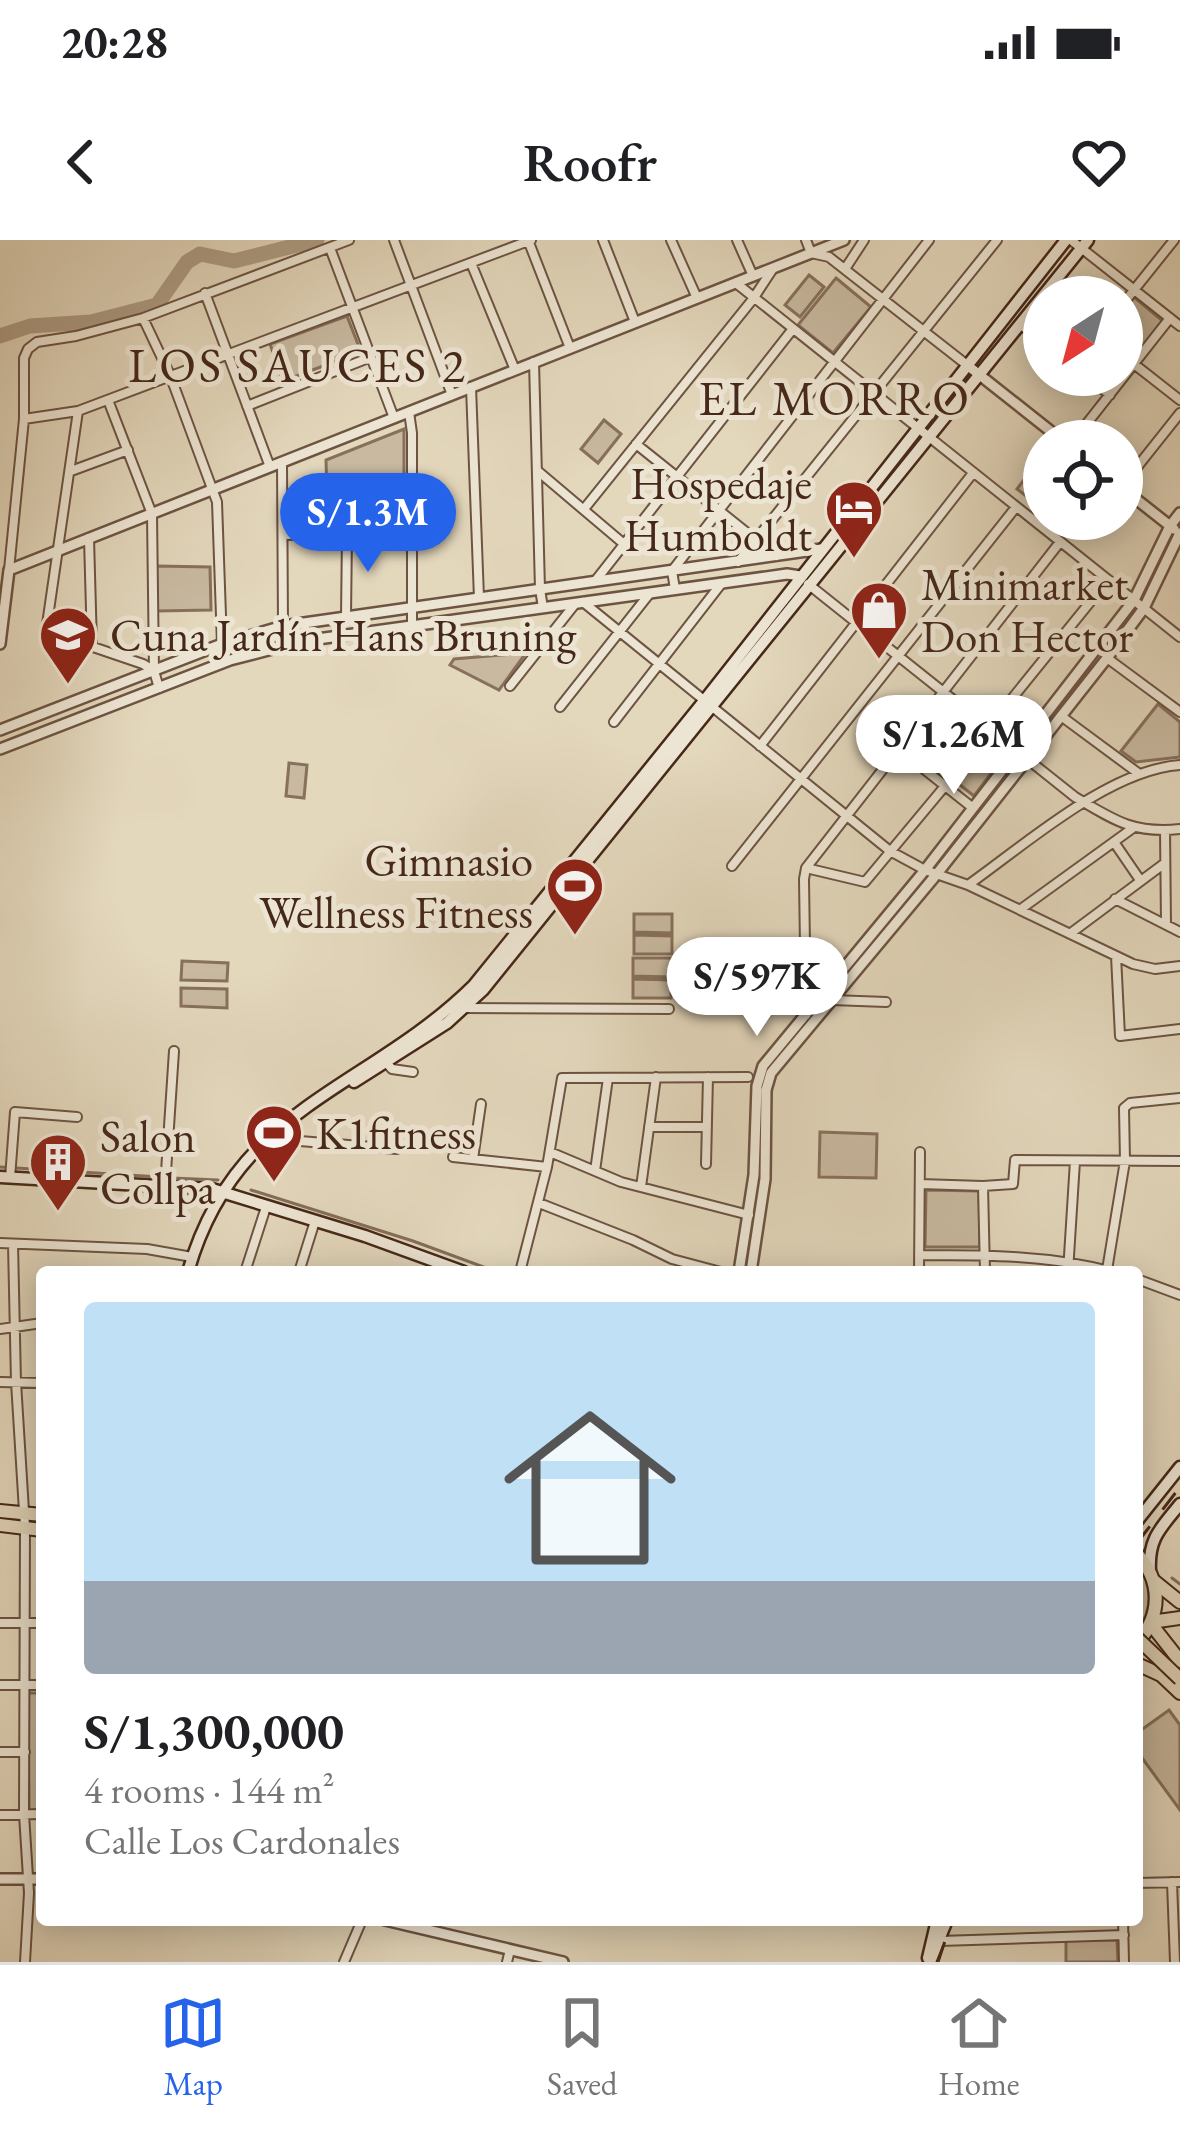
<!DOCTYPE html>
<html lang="en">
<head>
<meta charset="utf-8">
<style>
	:root { --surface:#fff; --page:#f2f2f2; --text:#202124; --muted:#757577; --line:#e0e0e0; --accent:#2563eb }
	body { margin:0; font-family:"EB Garamond",serif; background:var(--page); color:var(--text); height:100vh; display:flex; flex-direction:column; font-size:45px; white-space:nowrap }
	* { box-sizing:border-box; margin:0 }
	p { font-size:39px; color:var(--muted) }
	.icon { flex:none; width:66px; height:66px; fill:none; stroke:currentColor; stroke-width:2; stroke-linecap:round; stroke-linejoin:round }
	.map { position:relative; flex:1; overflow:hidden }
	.panel { position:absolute; left:36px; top:1026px; width:1107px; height:660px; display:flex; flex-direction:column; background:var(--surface); border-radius:12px; box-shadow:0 6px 30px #0003 }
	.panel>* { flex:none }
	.needle { width:78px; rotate:216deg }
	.controls { position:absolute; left:1023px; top:36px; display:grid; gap:24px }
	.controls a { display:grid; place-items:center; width:120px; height:120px; border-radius:50%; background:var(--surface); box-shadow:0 6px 30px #0003; font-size:60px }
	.price { position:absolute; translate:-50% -102px; padding:0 27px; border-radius:42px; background:#fff; color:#222; font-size:39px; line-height:78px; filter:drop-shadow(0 3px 6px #0008) }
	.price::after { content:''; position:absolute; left:50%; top:72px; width:36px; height:27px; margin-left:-18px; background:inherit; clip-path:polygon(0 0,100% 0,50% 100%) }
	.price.selected { background:var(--accent); color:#fff }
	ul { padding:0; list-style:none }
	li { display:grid; align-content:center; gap:24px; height:636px; padding:0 48px }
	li+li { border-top:3px solid var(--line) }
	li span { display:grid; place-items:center; height:372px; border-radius:12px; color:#555 }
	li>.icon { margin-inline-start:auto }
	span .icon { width:216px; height:216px; fill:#fffc; stroke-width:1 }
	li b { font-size:51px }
	.status { display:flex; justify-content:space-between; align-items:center; height:84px; padding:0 60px; background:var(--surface); direction:ltr }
	.status svg { height:33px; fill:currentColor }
	header { display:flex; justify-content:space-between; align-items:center; height:156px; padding:0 48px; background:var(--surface); font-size:54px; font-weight:600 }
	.tab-bar { display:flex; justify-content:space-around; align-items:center; height:168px; border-top:3px solid var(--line); background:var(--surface); font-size:33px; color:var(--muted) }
	.tab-bar a { display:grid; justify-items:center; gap:6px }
	.tab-bar .selected { color:var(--accent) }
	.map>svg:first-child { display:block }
	.green { fill:#c8b9a0; stroke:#87705c; stroke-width:3 }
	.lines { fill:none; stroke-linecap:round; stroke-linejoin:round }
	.stream { stroke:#846e5a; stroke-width:3 }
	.river { stroke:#ae9c85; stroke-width:15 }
	.minor-casing { stroke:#6d5442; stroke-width:12 }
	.tertiary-casing { stroke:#6d5442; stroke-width:14 }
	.secondary-casing { stroke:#462819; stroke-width:15 }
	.primary-casing { stroke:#462819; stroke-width:16 }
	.trunk-casing { stroke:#462819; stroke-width:16 }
	.minor { stroke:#ede5d3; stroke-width:8 }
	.tertiary { stroke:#ede5d3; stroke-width:9 }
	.secondary { stroke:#ede5d3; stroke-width:10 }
	.primary { stroke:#e3d7bc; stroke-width:12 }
	.trunk { stroke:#e3d7bc; stroke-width:12 }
	.rail { stroke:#462819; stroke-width:3; stroke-dasharray:21 21; stroke-linecap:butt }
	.trunk-bridge-casing { stroke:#462819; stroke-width:16; stroke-linecap:butt }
	.trunk-bridge { stroke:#e3d7bc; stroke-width:12 }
	.labels { text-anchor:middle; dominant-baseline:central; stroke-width:10; stroke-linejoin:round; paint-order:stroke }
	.poi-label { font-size:45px; fill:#462819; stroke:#ede5d3; text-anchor:start }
	.neighbourhood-label { font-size:48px; letter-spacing:3px; fill:#462819; stroke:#ede5d3 }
</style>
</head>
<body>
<div class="status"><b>20:28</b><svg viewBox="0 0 49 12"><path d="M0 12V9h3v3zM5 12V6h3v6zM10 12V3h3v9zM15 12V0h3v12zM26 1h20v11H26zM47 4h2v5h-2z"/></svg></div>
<header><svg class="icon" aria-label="back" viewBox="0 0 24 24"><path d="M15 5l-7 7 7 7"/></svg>Roofr<svg class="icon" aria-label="heart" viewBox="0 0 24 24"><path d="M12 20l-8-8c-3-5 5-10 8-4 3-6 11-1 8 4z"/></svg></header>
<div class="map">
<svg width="1180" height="1722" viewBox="0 0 1180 1722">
	<rect width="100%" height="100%" fill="#e3d7bc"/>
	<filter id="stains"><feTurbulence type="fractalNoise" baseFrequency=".00167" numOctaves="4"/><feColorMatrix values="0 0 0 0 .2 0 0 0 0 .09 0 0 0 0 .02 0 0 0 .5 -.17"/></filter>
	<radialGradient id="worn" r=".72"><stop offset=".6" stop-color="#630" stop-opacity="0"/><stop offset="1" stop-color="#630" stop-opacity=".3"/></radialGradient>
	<path class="green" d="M 809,35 L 824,47 L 800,77 L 785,65 Z
		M 836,38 L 871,67 L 833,113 L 798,85 Z
		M 1134,57 L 1164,82 L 1113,146 L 1110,147 L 1095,135 L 1122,135 L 1122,72 Z
		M 347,76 L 361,112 L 283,141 L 270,104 Z
		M 604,180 L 621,194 L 598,223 L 581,209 Z
		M 404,189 L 404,289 L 328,291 L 326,220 Z
		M 1040,219 L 1044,222 L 1044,244 L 1031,260 L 1017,249 Z
		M 156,326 L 210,327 L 211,370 L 157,371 Z
		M 526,413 L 499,450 L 450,425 L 454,419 Z
		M 1158,464 L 1180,482 L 1180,517 L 1136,522 L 1121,511 Z
		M 949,465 L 1007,512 L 974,556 L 915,509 L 914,506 Z
		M 289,523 L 307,525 L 304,558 L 286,556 Z
		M 634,674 L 672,674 L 672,693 L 634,692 Z
		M 634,695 L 672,696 L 672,714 L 634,714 Z
		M 633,718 L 671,718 L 671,737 L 633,736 Z
		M 182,721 L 228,723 L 227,741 L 181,740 Z
		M 633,739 L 671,740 L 671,758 L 633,758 Z
		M 181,748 L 227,749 L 227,768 L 181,766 Z
		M 820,892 L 877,894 L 876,938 L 819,937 Z
		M 926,950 L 979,951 L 980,1007 L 925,1007 Z
		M 1137,1323 C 1153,1346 1153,1369 1137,1392 Z
		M 28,1453 L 42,1453 L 42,1571 L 29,1571 Z
		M 1169,1470 L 1180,1485 L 1180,1570 L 1137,1511 L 1137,1493 Z
		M 1066,1700 L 1117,1700 L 1118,1722 L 1066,1722 Z"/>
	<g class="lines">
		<path class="stream" d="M 0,927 L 160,937
			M 172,938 L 218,940
			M 251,950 L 413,1001 L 497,1032
			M 1172,1338 L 1180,1344"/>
		<path class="river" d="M 0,96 L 30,86 L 91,82 L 157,65 L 187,22 L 200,14 L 234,21 L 317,0"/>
		<g class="minor-casing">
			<path id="minor" d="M 394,0 L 452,155
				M 528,0 L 570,108
				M 603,0 L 635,82
				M 671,0 L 697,58
				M 737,0 L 753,36
				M 806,0 L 811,13 L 829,17 L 967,125
				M 1071,0 L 1180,86
				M 330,8 L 394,178
				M 471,23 L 515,130
				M 845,29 L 864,0
				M 736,43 L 1180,397
				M 205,53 L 270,227
				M 1122,65 L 1174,0
				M 143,78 L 170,135 L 217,262 L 222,404
				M 1020,84 L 1044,103
				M 534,122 L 540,349 L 543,368
				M 1134,124 L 1180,160
				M 1085,135 L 1110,155
				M 471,147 L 479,358
				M 108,160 L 152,274 L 154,431 L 159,448
				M 247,166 L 371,117
				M 78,171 L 46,391 L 143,424 L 153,430
				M 409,172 L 412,193 L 412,386
				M 24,179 L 78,171 L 531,0
				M 1073,201 L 1170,78
				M 636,204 L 776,316
				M 282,222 L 283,386 L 287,405
				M 71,231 L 128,210
				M 539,232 L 624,304
				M 1122,246 L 1180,173
				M 584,269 L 753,59 L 772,30
				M 284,295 L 412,293
				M 89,298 L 92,406
				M 738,322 L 997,0
				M 9,330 L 24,179 L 24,118 L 28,109 L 37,102 L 76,96 L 143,78 L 349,0
				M 596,340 L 792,90
				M 808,344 L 1075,557 C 1114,580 1133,594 1180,589
				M 675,349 L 672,331 L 929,0
				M 583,362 L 890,611 L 925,630 L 968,645 C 1026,604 1109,530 1180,525
				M 346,376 L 347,294
				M 1107,418 L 1180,472
				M 510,446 L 575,364
				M 560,467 L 650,353
				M 1061,476 L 1138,533
				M 614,482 L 721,344
				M 989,487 L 1108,340
				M 760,506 L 973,233
				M 900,510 L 973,568
				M 1165,590 L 1166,684
				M 1114,602 L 1140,640
				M 732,626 L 1016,267
				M 806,628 L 865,642 L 945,546
				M 968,645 L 1133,724 L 1155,729 L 1180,726
				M 1115,659 L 1180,692
				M 1021,669 L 1133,588
				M 1071,693 L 1165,623
				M 1116,716 L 1120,796 L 1180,789
				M 832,760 L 886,762
				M 462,768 L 669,769
				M 806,775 L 804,639 L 806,628 L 1060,302
				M 384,820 L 392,829 L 413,832
				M 649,887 L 707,887
				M 277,888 L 300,901 L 397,909
				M 550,912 L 621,942 L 749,975
				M 453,917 L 547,927 L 520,1032
				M 473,919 L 481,864
				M 706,924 L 708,837
				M 547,927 L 562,838 L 748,837
				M 595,931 L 608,838
				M 10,938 L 15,872 L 77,877
				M 920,944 L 983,946 L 985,1032
				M 983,946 L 1013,944 L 1015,920 L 1180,921
				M 165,947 L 174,811
				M 641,947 L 656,837
				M 539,963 L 633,1000 L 672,1019 L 721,1032
				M 0,1003 L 147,1009 L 192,1017
				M 13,1004 L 16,1142 L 25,1287 L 24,1574 L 29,1653 L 25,1722
				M 919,1015 C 985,1015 1050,1015 1114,1032
				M 1107,1030 L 1125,921 L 1124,868 L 1130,863 L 1180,858
				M 245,1032 L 266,967
				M 299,1032 L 315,981
				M 919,1032 L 920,912
				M 1068,1032 L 1075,921
				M 1137,1039 L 1180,1055
				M 0,1089 L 42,1083
				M 0,1142 L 42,1143
				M 0,1383 L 42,1383
				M 0,1445 L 42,1445
				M 0,1512 L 25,1512
				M 0,1575 L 42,1574
				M 1172,1642 L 1175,1722
				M 1137,1643 L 1180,1642
				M 1123,1680 L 1124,1722
				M 940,1701 L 1124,1695
				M 344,1722 L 362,1680
				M 507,1722 L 510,1710"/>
		</g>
		<g class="tertiary-casing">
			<path id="tertiary" d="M 967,125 L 1063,201
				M 1122,248 L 1174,289
				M 0,404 L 9,330 L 844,0
				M 0,490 L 222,404 L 283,386 L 821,309
				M 0,509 L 230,420 L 303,401 L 787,334 L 800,336
				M 739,1032 L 754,935 L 757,846 L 763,826 L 925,630 L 1134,360 L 1170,286 L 1180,273
				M 751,1032 L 765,939 L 766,850 L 771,833 L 936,635 L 1107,418 L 1144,368 L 1180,293
				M 0,1639 L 42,1639
				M 385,1680 L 563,1722"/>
		</g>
		<g class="secondary-casing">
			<path id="secondary" d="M 354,842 L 447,783 L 483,750 L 1088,0
				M 0,937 L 212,949 L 365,996 L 464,1032
				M 188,1032 C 235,865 367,851 474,745 L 704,461 L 1066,0
				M 1137,1281 L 1180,1227
				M 1150,1331 C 1148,1298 1161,1288 1180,1264
				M 928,1718 L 937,1680
				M 930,1722 L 947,1680"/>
		</g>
		<g class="primary-casing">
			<path id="primary" d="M 1154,1341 L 1180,1362
				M 1151,1382 L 1180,1378"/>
		</g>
		<g class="trunk-casing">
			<path id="trunk" d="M 0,1271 L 42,1275
				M 0,1285 L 42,1290
				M 1137,1314 C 1162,1341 1162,1375 1137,1403
				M 1151,1384 L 1180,1421
				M 1137,1424 L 1161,1435 L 1180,1453"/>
		</g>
		<use href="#minor" class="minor"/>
		<use href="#tertiary" class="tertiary"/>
		<use href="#secondary" class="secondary"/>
		<use href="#primary" class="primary"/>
		<use href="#trunk" class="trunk"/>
		<path class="rail" d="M 1137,1303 L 1180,1247
			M 938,1722 L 952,1680"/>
		<g class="trunk-bridge-casing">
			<path id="trunk-bridge" d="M 1137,1398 L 1180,1439"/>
		</g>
		<use href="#trunk-bridge" class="trunk-bridge"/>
	</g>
	<defs>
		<g id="hotel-pin" transform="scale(3)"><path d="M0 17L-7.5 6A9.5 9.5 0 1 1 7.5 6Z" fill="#8f2418" stroke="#ede5d3"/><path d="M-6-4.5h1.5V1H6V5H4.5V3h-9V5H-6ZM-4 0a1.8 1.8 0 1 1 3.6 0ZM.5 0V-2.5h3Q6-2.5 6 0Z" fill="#fff"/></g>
		<g id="shop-pin" transform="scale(3)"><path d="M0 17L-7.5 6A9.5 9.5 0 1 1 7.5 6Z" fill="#8f2418" stroke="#ede5d3"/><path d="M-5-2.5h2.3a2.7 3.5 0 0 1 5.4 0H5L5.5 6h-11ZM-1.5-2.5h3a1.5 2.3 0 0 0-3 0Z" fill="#fff"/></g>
		<g id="school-pin" transform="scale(3)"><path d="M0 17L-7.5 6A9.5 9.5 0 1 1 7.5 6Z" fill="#8f2418" stroke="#ede5d3"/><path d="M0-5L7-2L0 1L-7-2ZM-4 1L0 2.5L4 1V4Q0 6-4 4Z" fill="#fff"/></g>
		<g id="stadium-pin" transform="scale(3)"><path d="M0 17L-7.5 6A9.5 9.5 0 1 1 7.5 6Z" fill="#8f2418" stroke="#ede5d3"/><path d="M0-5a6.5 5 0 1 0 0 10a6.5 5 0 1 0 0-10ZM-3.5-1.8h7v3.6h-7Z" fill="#fff"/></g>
		<g id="building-pin" transform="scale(3)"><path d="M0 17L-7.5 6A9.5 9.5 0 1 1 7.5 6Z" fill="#8f2418" stroke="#ede5d3"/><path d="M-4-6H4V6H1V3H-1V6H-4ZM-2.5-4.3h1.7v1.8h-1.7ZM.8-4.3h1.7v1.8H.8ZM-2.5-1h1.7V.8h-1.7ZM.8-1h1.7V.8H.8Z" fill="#fff"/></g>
	</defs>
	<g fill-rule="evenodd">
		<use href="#hotel-pin" x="854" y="269"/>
		<use href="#shop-pin" x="879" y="370"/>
		<use href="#school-pin" x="68" y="395"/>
		<use href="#stadium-pin" x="575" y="646"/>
		<use href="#stadium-pin" x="274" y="893"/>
		<use href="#building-pin" x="58" y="922"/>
	</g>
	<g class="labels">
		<g class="poi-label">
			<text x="812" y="243" text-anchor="end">Hospedaje<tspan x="812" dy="52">Humboldt</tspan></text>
			<text x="921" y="344">Minimarket<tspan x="921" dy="52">Don Hector</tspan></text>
			<text x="110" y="395">Cuna Jardín Hans Bruning</text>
			<text x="533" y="620" text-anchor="end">Gimnasio<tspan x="533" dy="52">Wellness Fitness</tspan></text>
			<text x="316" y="893">K1fitness</text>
			<text x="100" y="896">Salon<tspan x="100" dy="52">Collpa</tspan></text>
		</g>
		<g class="neighbourhood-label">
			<text x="298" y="125">LOS SAUCES 2</text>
			<text x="835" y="158">EL MORRO</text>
		</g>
	</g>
	<rect width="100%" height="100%" filter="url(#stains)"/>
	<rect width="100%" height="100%" fill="url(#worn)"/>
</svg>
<div class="controls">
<a><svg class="needle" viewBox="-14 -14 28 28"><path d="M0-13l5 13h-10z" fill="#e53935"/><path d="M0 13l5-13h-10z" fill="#757577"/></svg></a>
<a><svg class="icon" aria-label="locate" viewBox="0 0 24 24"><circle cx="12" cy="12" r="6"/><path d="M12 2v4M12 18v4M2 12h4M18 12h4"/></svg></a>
</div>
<b class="price selected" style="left:368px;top:335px">S/1.3M</b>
<b class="price" style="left:954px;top:557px">S/1.26M</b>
<b class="price" style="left:757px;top:799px">S/597K</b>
<section class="panel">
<ul>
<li><span style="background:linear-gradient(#bfe0f5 75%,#9aa5b1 0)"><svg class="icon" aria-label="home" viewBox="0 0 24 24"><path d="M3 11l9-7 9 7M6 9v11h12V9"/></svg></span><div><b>S/1,300,000</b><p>4 rooms · 144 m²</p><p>Calle Los Cardonales</p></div></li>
</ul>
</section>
</div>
<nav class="tab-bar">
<a class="selected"><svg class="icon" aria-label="map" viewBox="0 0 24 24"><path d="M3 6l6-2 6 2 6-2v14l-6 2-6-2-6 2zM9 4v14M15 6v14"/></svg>Map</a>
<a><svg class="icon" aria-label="saved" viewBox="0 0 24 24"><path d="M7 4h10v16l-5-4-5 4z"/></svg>Saved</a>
<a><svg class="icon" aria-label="home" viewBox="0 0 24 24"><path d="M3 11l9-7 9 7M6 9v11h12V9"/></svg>Home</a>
</nav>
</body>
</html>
